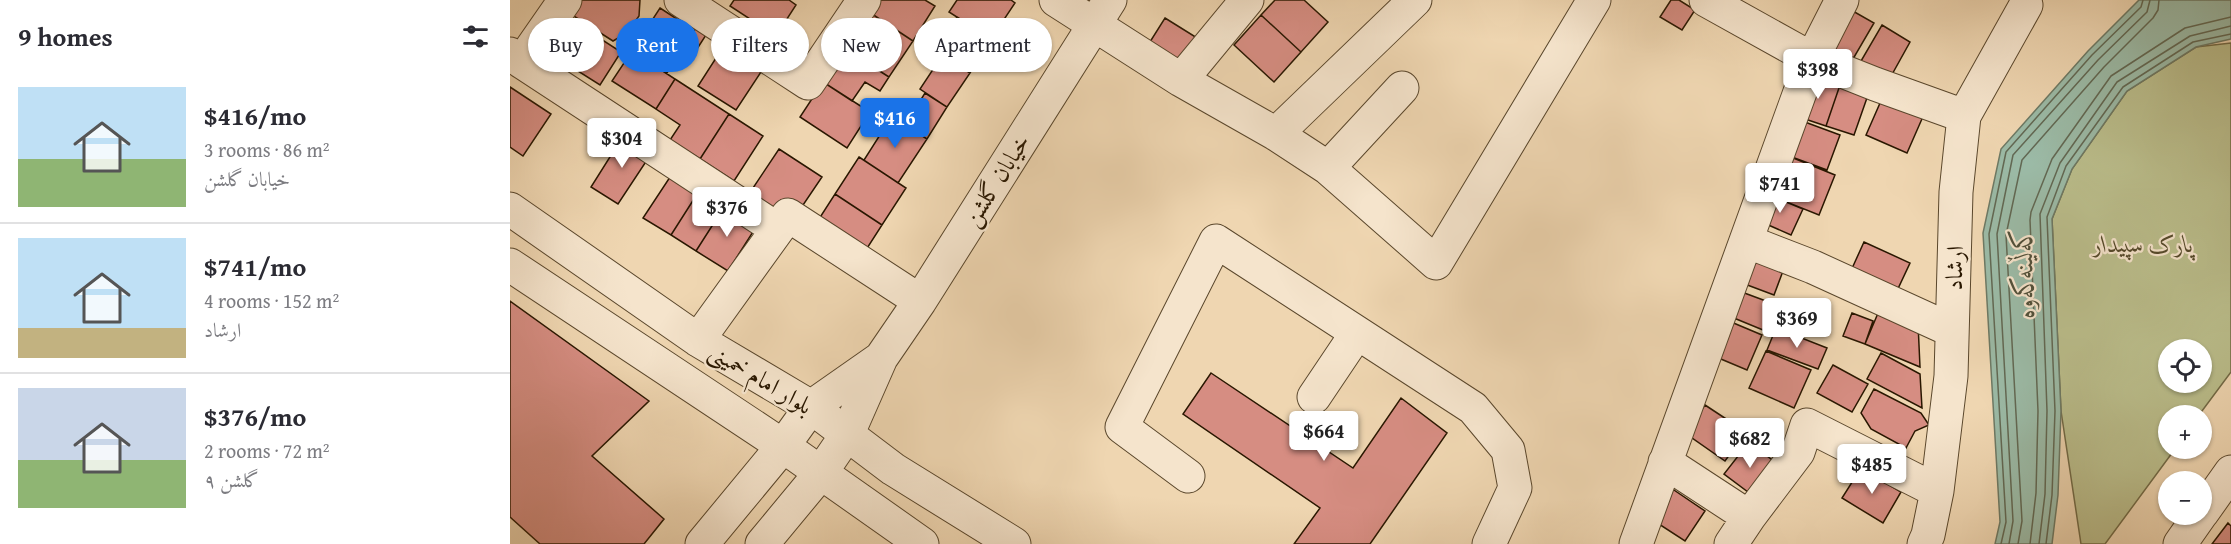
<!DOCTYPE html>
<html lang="en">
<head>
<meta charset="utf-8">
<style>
	:root { --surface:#fff; --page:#f2f2f3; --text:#2b2b33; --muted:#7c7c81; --line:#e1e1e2; --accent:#1a73e8 }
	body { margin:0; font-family:"Gentium Book Plus",Amiri,serif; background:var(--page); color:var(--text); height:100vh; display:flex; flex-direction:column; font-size:22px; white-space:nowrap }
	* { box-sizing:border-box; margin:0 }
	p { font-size:20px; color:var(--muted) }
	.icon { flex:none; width:33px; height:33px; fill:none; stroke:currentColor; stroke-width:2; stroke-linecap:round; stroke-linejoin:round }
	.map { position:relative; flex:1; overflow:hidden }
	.drawer { display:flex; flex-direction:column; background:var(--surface); width:510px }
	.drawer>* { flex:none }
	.guide { position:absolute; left:18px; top:18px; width:570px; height:54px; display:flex; gap:12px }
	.buttons { position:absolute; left:1648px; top:339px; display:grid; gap:12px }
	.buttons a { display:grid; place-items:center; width:54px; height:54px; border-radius:50%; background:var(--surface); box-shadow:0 2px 4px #0004; font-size:30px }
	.price { position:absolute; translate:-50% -51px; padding:0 14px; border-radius:6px; background:#fff; color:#222; font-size:20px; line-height:39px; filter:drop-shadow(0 2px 3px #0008) }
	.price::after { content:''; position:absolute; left:50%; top:36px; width:18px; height:14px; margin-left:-9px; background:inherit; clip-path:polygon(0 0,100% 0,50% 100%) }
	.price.on { background:var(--accent); color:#fff }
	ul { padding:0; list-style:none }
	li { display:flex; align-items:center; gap:18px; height:150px; padding:0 18px }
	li+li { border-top:2px solid var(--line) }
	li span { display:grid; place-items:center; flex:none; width:168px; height:120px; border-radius:0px; color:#555 }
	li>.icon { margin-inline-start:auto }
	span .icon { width:72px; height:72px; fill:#fffc; stroke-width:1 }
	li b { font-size:26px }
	h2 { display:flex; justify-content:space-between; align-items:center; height:72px; padding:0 18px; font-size:26px }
	.tag { padding:0 21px; border-radius:27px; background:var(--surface); box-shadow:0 2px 4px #0004; font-size:21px; line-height:54px }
	.tag.on { background:var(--accent); color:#fff }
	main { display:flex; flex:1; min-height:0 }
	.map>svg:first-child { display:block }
	.green { fill:#babd8b; stroke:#726a46; stroke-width:1.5; fill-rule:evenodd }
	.water { fill:#9bbaa6; stroke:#6d7964; stroke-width:1.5 }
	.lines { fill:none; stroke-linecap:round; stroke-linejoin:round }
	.shore { stroke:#626853; stroke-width:1.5 }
	.building { fill:#d68d82; stroke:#291700; stroke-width:1.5 }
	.minor-casing { stroke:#5a472c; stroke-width:35 }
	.minor { stroke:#f5e4cc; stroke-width:33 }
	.labels { text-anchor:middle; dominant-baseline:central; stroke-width:4.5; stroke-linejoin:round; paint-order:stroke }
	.street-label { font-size:24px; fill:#291700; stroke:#f5e4cc }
	.park-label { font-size:24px; font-style:italic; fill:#54492a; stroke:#f5e4cc }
	.water-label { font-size:26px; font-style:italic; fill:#51503a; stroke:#f5e4cc }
</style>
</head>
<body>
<main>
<section class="drawer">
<h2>9 homes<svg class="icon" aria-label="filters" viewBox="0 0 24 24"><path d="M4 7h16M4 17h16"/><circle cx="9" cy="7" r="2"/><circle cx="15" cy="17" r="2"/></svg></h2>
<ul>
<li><span style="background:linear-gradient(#bfe0f5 60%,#8fb573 0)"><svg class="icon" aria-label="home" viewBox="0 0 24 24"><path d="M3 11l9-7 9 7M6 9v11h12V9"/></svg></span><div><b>$416/mo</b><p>3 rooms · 86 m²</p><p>خیابان گلشن</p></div></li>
<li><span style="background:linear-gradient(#bfe0f5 75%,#c2b280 0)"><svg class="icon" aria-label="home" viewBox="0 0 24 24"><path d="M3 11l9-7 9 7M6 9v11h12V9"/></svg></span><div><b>$741/mo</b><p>4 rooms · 152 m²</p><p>ارشاد</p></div></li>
<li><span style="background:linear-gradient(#c9d6e8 60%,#8fb573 0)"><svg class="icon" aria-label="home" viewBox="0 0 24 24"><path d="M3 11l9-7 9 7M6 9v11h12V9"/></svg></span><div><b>$376/mo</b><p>2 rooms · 72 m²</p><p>گلشن ۹</p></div></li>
</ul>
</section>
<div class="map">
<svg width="1721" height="544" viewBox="0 0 1721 544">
	<rect width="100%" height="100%" fill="#efd6b1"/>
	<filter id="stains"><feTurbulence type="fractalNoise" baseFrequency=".00333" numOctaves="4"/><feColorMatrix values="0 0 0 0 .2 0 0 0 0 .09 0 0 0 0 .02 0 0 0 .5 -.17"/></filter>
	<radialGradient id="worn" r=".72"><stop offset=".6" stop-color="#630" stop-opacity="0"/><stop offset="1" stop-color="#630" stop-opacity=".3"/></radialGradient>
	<path class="green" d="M 1721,43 L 1721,372 L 1689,415 L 1659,416 L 1659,448 L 1665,449 L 1595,544 L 1571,544 L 1551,411 L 1542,219 L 1562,169 L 1617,91 L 1686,47 ZM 1659,350 L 1692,350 L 1692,382 L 1659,382 Z"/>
	<path class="water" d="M 1629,0 L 1721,0 L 1721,39 L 1686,47 L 1617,91 L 1562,169 L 1542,219 L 1551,411 L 1548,495 L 1542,544 L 1485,544 L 1490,522 L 1473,233 L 1491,149 L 1578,51 Z"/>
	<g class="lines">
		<path class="shore" d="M 1491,544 L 1496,522 L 1479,234 L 1496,152 L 1582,55 L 1631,7 L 1633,0
			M 1499,544 L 1503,521 L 1487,234 L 1503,155 L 1588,60 L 1637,12 L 1640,0
			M 1508,544 L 1512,521 L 1496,235 L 1512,160 L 1594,67 L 1643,18 L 1648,10 L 1649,0
			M 1520,544 L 1526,493 L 1528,411 L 1520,220 L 1521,212 L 1542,159 L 1601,76 L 1675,28 L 1721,17
			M 1529,544 L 1535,494 L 1537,411 L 1530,214 L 1550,163 L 1607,82 L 1680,36 L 1721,26
			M 1536,544 L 1542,495 L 1545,411 L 1537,217 L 1556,166 L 1613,87 L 1683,42 L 1721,34"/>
	</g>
	<path class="building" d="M 67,0 L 130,0 L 129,16 L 117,33 L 103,41 L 59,13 Z
		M 224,0 L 279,0 L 286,5 L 266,36 L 220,6 Z
		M 367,0 L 415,0 L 425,6 L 403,41 L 359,12 Z
		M 447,0 L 501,0 L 505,3 L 481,39 L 439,12 Z
		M 765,0 L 794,0 L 818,22 L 791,52 L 751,15 Z
		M 1161,0 L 1169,0 L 1185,10 L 1172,30 L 1150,17 Z
		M 1334,6 L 1364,23 L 1343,59 L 1313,42 Z
		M 150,8 L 167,19 L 151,44 L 168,55 L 157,73 L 122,51 Z
		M 359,12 L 403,41 L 379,77 L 335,49 Z
		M 751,15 L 791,52 L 764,82 L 724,45 Z
		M 447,17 L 481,39 L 460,73 L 425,50 Z
		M 655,18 L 692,41 L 676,68 L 638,45 Z
		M 48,23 L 66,35 L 71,26 L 111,52 L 90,85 L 41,54 L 45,48 L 35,42 Z
		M 1372,25 L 1400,42 L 1380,78 L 1351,61 Z
		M 186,28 L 196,35 L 187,49 L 176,42 Z
		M 215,44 L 253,69 L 226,110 L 188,86 Z
		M 420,47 L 460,73 L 437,107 L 410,89 L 424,68 L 412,60 Z
		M 335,49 L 379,77 L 370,91 L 355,82 L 342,101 L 313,82 Z
		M 122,51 L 165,79 L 146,109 L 102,81 Z
		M 1300,75 L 1330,85 L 1316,126 L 1286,116 Z
		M 165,79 L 219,114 L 190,159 L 160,140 L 170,125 L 146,109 Z
		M 313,82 L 360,112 L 337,148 L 290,117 Z
		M 1330,85 L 1358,95 L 1344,135 L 1316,126 Z
		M 0,87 L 41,114 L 13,156 L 0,147 Z
		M 415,93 L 437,107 L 417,139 L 395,125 Z
		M 1374,94 L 1415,112 L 1397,153 L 1356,135 Z
		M 219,114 L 253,136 L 224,181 L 190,159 Z
		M 382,116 L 417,139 L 388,183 L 354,160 Z
		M 1284,118 L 1330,135 L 1317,170 L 1271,153 Z
		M 115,133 L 143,151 L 108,204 L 81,187 Z
		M 269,149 L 312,177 L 289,211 L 271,200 L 264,210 L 239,194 Z
		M 1271,153 L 1325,175 L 1309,215 L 1257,194 Z
		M 349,157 L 396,188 L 372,225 L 325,194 Z
		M 164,171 L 191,188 L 161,235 L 133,218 Z
		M 191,188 L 216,204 L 186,251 L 161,235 Z
		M 325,194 L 372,225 L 354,253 L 307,222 Z
		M 1257,194 L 1293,209 L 1281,235 L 1247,220 Z
		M 216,204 L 248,224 L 218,271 L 186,251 Z
		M 1354,242 L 1400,263 L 1385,295 L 1339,275 Z
		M 1236,248 L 1276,263 L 1264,295 L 1224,280 Z
		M 1229,291 L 1264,304 L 1253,330 L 1219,316 Z
		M 0,301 L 139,401 L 82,456 L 154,519 L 134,544 L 30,544 L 0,517 Z
		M 1371,306 L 1408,323 L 1410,367 L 1355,344 Z
		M 1342,313 L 1363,321 L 1355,344 L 1333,336 Z
		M 1214,319 L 1252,335 L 1237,370 L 1199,354 Z
		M 1266,328 L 1317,348 L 1308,369 L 1257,350 Z
		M 1256,351 L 1301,370 L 1284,408 L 1239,388 Z
		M 1371,353 L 1410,374 L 1412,408 L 1357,379 Z
		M 1323,365 L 1358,384 L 1342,412 L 1307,393 Z
		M 701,373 L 843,468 L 891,398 L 937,433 L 860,544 L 784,544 L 810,508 L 673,414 Z
		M 1364,389 L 1411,413 L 1419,425 L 1405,431 L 1396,448 L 1361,429 L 1351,413 Z
		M 1195,405 L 1236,432 L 1215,461 L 1175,433 Z
		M 1239,442 L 1266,463 L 1242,495 L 1214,474 Z
		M 1351,468 L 1391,492 L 1373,523 L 1332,498 Z
		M 1158,486 L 1195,511 L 1175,541 L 1138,517 Z
		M 1718,523 L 1721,526 L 1721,544 L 1702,544 Z"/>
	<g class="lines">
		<g class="minor-casing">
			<path id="minor" d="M 171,0 L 298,83 L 354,0
				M 546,0 L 671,80 L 766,134 L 818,168 L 926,263 L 1084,0
				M 1196,0 L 1302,59 L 1365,84 L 1454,116
				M 0,54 L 267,229
				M 12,62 L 55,0
				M 671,80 L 737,0
				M 766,134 L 905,0
				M 818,168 L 892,88
				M 0,209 L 188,340 L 301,407 L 383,469 L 504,544
				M 1236,241 L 1303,267 L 1441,330
				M 0,265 L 273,446 L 412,544
				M 188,340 L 278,215 L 410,301
				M 804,397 L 847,333
				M 1155,462 L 1239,517 L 1221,544
				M 678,476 L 612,427 L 706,241 L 963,408 L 998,450 L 1005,488 L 979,544
				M 1692,513 L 1721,472
				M 1239,517 L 1288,452 L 1297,425 L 1427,491
				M 192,544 L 273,446 L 301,407 L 371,358
				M 252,544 L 310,474 L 338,433 L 371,358 L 410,301 L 600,0
				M 1126,544 L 1302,59 L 1332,0
				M 1414,544 L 1418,535 L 1427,491 L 1441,376 L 1446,192 L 1454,116 L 1516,5
				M 1670,544 L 1691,514"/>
		</g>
		<use href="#minor" class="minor"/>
	</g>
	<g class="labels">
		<g class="street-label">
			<text transform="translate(486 180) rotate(-58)">خیابان گلشن</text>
			<text transform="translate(1444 268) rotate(-88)">ارشاد</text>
			<text transform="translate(251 378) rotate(31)">بلوار امام خمینی</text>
		</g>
		<g class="park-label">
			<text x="1633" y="243">پارک سپیدار</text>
		</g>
		<g class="water-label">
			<text transform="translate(1513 272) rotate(-92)">کەڵینەکەوە</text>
		</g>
	</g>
	<rect width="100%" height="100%" filter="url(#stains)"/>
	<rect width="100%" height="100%" fill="url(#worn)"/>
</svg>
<div class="buttons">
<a><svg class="icon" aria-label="locate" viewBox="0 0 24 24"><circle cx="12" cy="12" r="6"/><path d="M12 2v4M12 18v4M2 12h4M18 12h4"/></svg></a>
<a>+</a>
<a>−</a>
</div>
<b class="price" style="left:1308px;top:100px">$398</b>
<b class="price on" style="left:385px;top:149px">$416</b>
<b class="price" style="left:112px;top:169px">$304</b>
<b class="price" style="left:1270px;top:214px">$741</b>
<b class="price" style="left:217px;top:238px">$376</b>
<b class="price" style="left:1287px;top:349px">$369</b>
<b class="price" style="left:814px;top:462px">$664</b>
<b class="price" style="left:1240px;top:469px">$682</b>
<b class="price" style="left:1362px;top:495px">$485</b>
<div class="guide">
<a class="tag">Buy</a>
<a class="tag on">Rent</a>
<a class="tag">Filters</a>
<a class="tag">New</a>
<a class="tag">Apartment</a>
</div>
</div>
</main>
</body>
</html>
